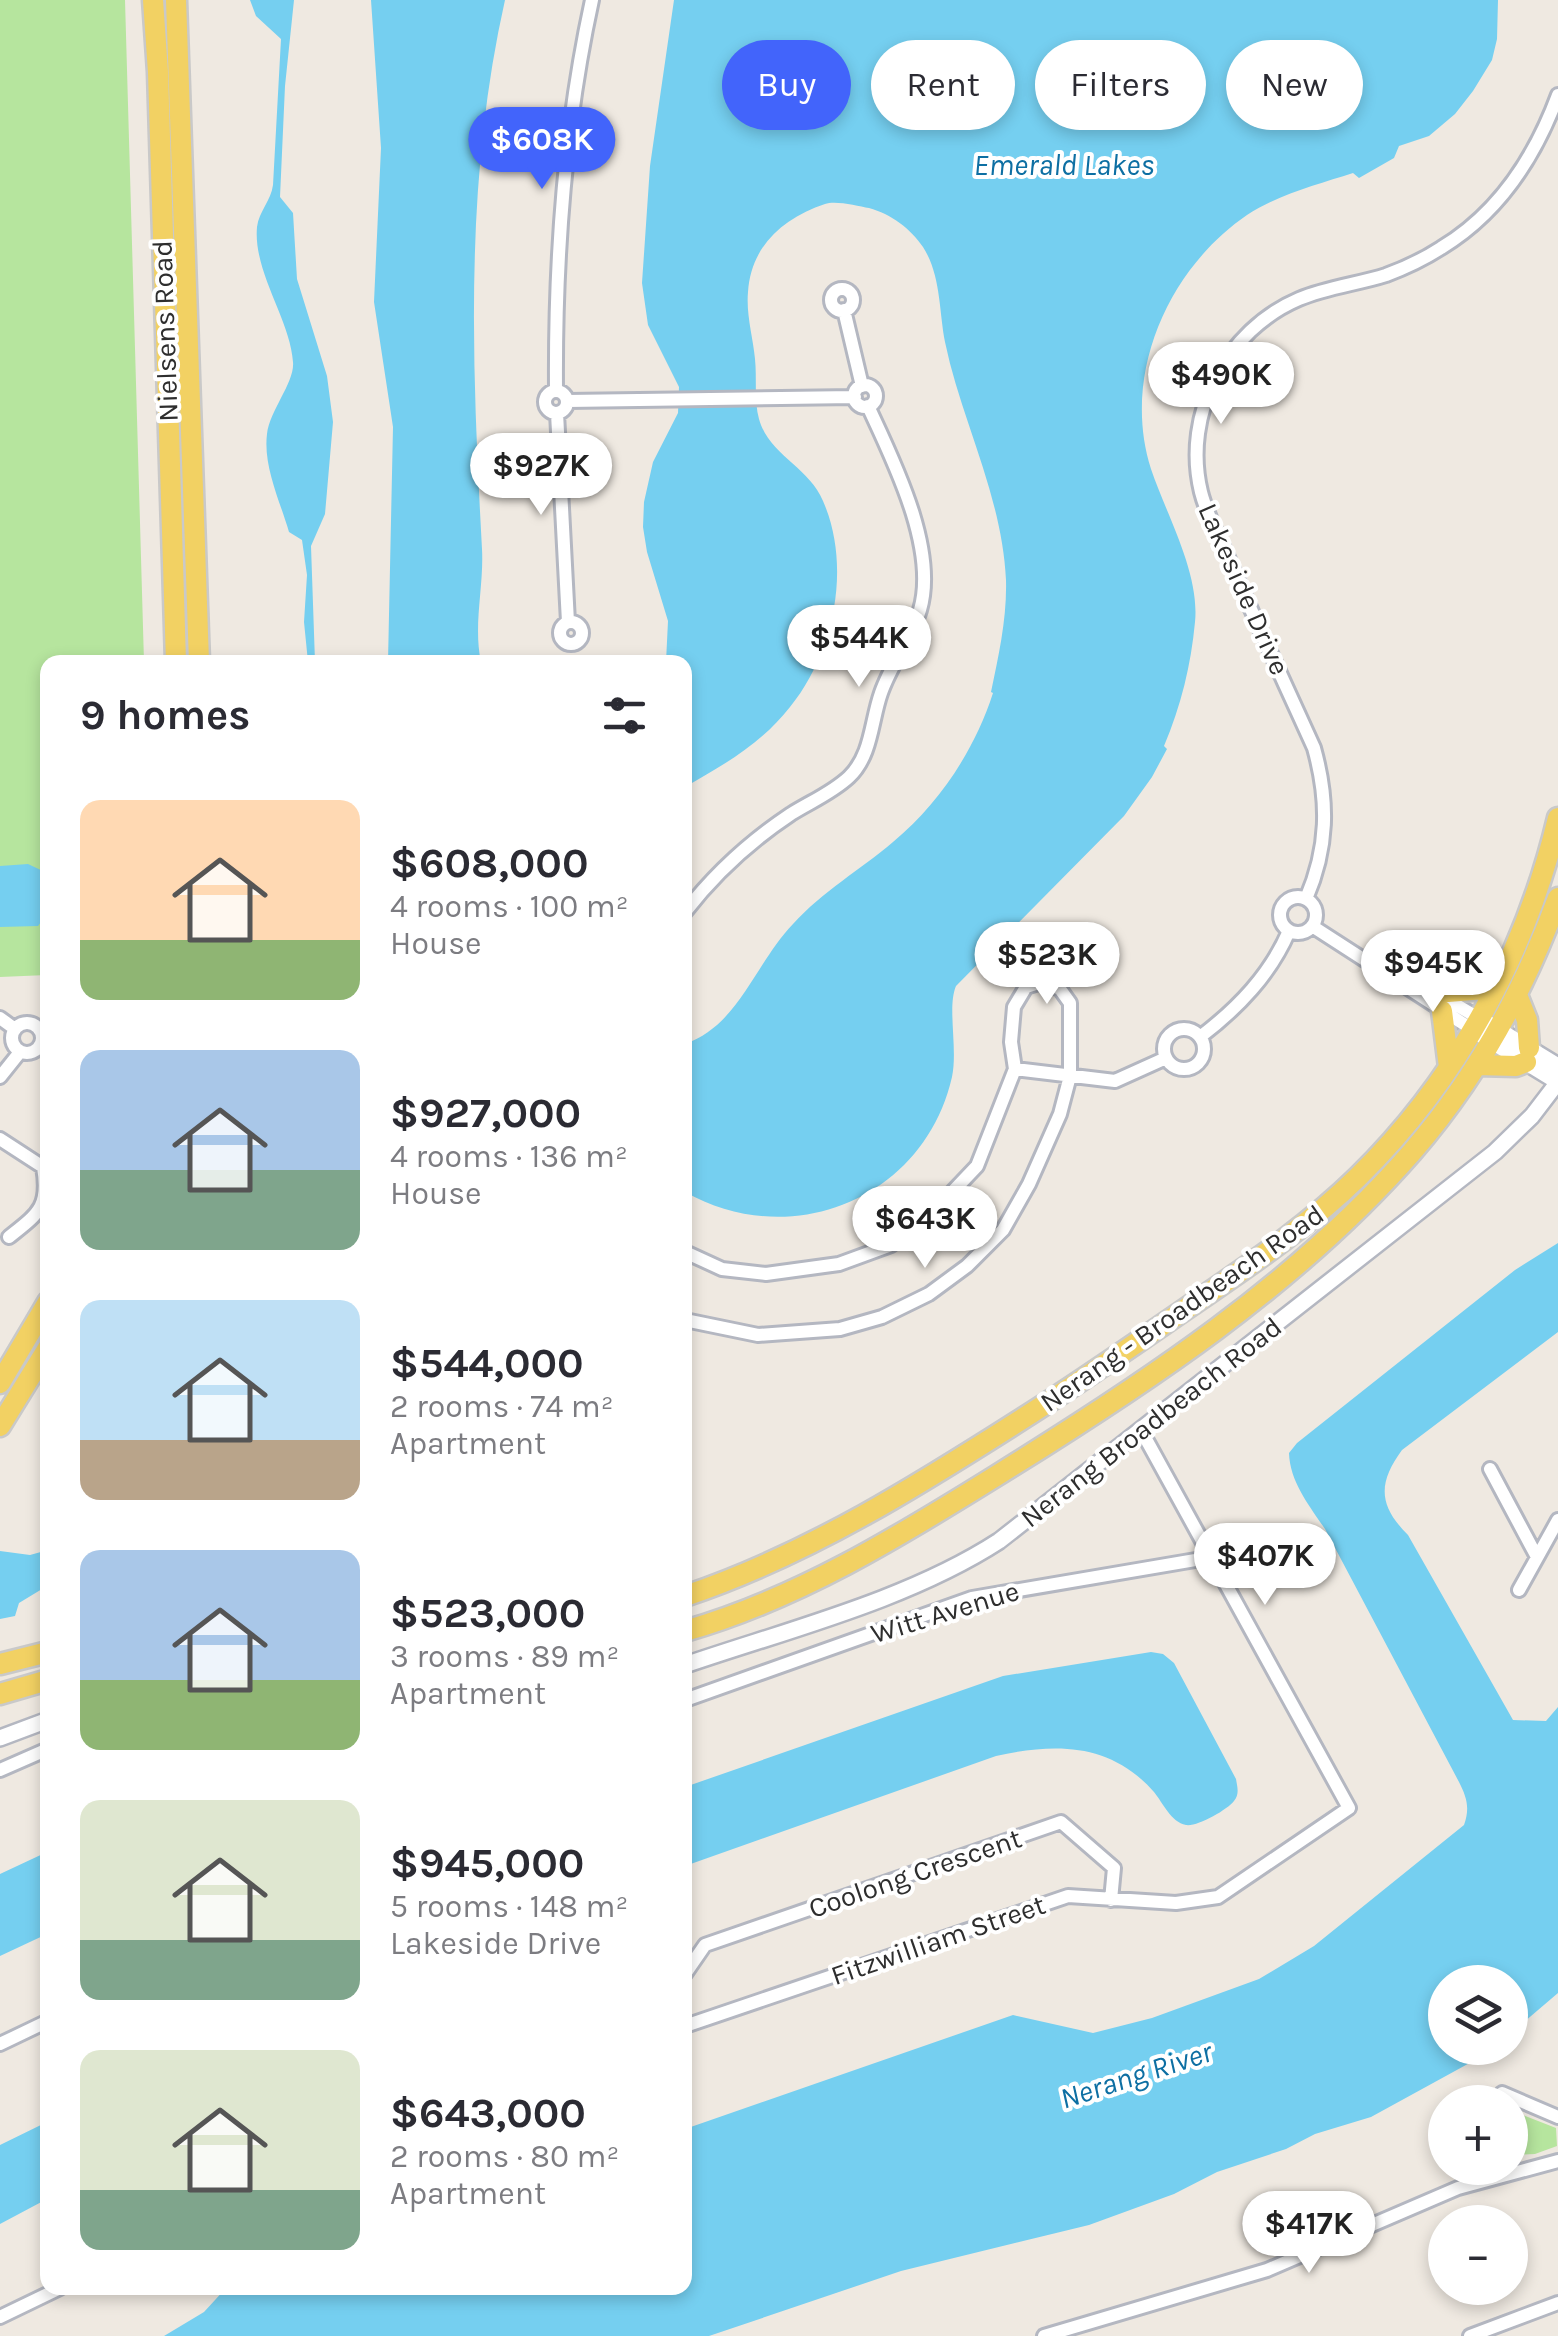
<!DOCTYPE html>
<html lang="en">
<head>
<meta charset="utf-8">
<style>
	:root { --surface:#fff; --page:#f7f7f7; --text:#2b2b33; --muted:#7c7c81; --accent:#4264fb }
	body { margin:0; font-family:Karla,sans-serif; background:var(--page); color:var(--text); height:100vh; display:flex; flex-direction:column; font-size:38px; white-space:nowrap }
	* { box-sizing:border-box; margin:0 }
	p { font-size:32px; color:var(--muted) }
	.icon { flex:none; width:55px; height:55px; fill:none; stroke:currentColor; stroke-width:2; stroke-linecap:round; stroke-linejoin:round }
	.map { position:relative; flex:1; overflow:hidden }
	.drawer { position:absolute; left:40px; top:655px; width:652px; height:1640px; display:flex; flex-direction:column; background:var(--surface); border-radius:20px; box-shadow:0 5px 15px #0003 }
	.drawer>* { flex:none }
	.hud { position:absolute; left:722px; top:40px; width:685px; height:90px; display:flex; gap:20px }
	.tools { position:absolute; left:1428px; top:1965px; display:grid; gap:20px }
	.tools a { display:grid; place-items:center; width:100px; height:100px; border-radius:50%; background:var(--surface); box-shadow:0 5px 15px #0003; font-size:50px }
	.price { position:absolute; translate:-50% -85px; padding:0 22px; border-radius:35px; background:#fff; color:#222; font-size:32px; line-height:65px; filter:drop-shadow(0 2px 5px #0008) }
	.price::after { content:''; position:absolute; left:50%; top:60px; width:30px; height:22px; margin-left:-15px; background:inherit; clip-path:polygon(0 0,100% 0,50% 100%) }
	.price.current { background:var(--accent); color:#fff }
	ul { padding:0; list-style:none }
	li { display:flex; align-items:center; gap:30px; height:250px; padding:0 40px }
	li span { display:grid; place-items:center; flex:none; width:280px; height:200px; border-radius:20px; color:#555 }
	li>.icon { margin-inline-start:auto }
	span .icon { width:120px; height:120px; fill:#fffc; stroke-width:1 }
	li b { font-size:42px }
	h2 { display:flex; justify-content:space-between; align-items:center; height:120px; padding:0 40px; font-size:42px }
	.chip { padding:0 35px; border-radius:45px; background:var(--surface); box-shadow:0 5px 15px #0003; font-size:35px; line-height:90px }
	.chip.current { background:var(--accent); color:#fff }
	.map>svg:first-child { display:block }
	.green { fill:#b6e59e }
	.water { fill:#75cff0 }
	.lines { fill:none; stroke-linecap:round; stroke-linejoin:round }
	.minor-casing { stroke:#b4b7c1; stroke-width:18 }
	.tertiary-casing { stroke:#b4b7c1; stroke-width:20 }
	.primary-casing { stroke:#c9c9c9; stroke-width:25 }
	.minor { stroke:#fff; stroke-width:12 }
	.tertiary { stroke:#fff; stroke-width:15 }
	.primary { stroke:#f2d163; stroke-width:20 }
	.labels { text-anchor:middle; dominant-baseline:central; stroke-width:8; stroke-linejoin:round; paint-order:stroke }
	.street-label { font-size:28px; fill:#2e2e2e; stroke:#fff }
	.water-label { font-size:30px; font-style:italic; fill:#0d6fa3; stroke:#fff }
</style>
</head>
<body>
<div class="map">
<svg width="1558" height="2336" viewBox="0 0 1558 2336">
	<rect width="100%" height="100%" fill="#efe9e1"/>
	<path class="green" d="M 0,0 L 125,0 L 144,662 L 48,662 L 47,975 L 0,977 Z
		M 1510,2110 L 1556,2128 L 1557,2146 L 1535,2154 L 1510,2155 Z"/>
	<path class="water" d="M 250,0 L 294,0 L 285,86 L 280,197 L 293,213 L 297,279 L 327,376 L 333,422 L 325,514 L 311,546 L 315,662 L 308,662 L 304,622 L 307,575 L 302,540 L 289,532 C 280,501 263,466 267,434 C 270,410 295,382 293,362 C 290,319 253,272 257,227 C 259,211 271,201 273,185 L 281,39 L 256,16 Z
		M 371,0 L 505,0 C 464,182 472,364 482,549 C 484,587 473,625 481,662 L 388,662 L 393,427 L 374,302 L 381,148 Z
		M 674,0 L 1498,0 L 1497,39 L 1492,60 L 1473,91 L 1455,114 L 1429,136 L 1399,146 L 1394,158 L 1359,178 L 1353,173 C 1319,184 1277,195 1247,215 C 1168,269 1121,375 1151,469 C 1166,514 1200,573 1195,622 C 1191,665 1181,706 1164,746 L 1167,749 L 1152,777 L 1124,816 L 956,986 C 947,1007 958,1049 952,1077 C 924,1199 791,1252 685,1192 L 685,1044 C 739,1025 754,965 793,924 C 823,891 860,870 893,842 C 940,803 975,749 993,693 L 991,692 C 999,654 1007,618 1006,580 C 1002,495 961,420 945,342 C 939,311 941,275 923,247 C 911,229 891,214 869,208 C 858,206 835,200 825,204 C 783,218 751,246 748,292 C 746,315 753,337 755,359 C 757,378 754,401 759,419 C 769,455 809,467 823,501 C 852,567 834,653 790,707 C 761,744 725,764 685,787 L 685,662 L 666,662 L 668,621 L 647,552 L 643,527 L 644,502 L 653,462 L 678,413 L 679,387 L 648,325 L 642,283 L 650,166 Z
		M 28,864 L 47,873 L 47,914 L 38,926 L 0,927 L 0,866 Z
		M 1558,1243 L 1558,1332 L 1402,1450 C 1378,1483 1378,1505 1408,1535 L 1513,1720 L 1546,1721 L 1558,1707 L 1558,1993 L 1510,2034 L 1510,1982 L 1445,1982 L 1445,2048 L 1494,2048 L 1486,2054 L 1371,2117 L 1315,2134 L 1286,2149 L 1217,2172 L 1174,2194 L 1089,2225 L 901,2271 L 709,2336 L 164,2336 L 204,2312 L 226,2288 L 685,2288 L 685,2129 L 1013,2015 L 1093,2033 L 1152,2018 L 1259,1979 L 1314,1946 L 1464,1825 C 1470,1808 1467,1798 1459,1782 L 1325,1529 C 1309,1505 1290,1482 1289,1453 L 1297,1443 L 1515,1270 Z
		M 48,1550 L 47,1586 L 19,1603 L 15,1616 L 0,1619 L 0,1551 L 30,1555 Z
		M 1151,1652 L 1163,1654 L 1174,1663 L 1236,1779 C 1237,1786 1240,1794 1234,1801 C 1227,1810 1197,1827 1186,1825 C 1171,1822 1163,1803 1154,1792 C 1110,1742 1055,1743 996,1756 L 685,1866 L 685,1787 L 1003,1676 Z
		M 47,1852 L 47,1934 L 0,1956 L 0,1874 Z
		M 47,2122 L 47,2199 L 0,2224 L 0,2145 Z"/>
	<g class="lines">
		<g class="minor-casing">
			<path id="minor" d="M831 300a11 11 0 1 1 22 0a11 11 0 1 1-22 0Z
				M 844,310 L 862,386
				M854 396a11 11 0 1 1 22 0a11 11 0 1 1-22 0Z
				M 556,390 C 555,259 564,128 592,0
				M545 402a11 11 0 1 1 22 0a11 11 0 1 1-22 0Z
				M 567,401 L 855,397
				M 557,413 L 568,622
				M560 633a11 11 0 1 1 22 0a11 11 0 1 1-22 0Z
				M1280 915a18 18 0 1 1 36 0a18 18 0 1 1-36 0Z
				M 1306,899 C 1328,848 1329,802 1314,748 C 1286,686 1257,624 1230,562 C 1220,539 1207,516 1201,492 C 1182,414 1226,330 1299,299 C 1327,287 1358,284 1386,275 C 1405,268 1424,259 1441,248 C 1499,213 1535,157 1558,95
				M 685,912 C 716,872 749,842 791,814 C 810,802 832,793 849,777 C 872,755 871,721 881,693 C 891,664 911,639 920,610 C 938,549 893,460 868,406
				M 1312,926 L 1473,1030
				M 1406,983 L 1436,993 L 1480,1019
				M 0,1018 L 15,1029
				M12 1038a15 15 0 1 1 30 0a15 15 0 1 1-30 0Z
				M1164 1049a20 20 0 1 1 40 0a20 20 0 1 1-40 0Z
				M 1200,1037 C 1238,1008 1270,975 1289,931
				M 1015,1069 L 1115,1081 L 1166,1058
				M 0,1077 L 20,1052
				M 0,1139 L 43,1167 C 50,1207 38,1214 9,1237
				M 685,1252 L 722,1269 L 766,1274 L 839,1264 L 891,1245 L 939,1206 L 977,1166 L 1015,1069 L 1011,1042 L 1014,1007 L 1026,987 L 1042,982 L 1060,989 L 1070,1003 L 1070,1076 L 1060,1114 L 1029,1184 L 1003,1230 L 967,1266 L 929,1294 L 882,1317 L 840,1329 L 758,1335 L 685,1320
				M 1490,1469 L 1537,1557
				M 1519,1590 L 1558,1520
				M 685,1700 L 972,1598 L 1213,1557
				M 0,1770 L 48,1749
				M 685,1974 L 705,1945 L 1061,1822 L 1114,1868 L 1111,1900
				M 685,2026 L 1068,1896 L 1176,1903 L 1218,1897 L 1349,1808 L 1141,1430
				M 0,2044 L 48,2021
				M 1502,2093 L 1558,2117
				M 0,2317 L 60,2288
				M 1044,2336 L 1267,2270 L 1458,2188 L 1558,2161
				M 1470,2336 L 1558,2303"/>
		</g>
		<g class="tertiary-casing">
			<path id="tertiary" d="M 1489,1024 L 1558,1066
				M 1473,1030 L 1558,1082
				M 685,1665 C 787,1630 908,1600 999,1541 L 1495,1152 L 1532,1116 L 1558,1082
				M 0,1738 L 48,1720"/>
		</g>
		<g class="primary-casing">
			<path id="primary" d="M 153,0 L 158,72 L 176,662
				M 176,0 L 199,662
				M 1436,993 L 1496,988
				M 1517,995 L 1527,1020 L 1529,1048
				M 1442,1011 L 1449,1067
				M 1477,1065 L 1516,1066 L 1526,1062
				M 0,1383 L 48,1302
				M 0,1426 L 48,1348
				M 685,1596 C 810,1554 922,1483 1033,1412 C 1086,1378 1138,1342 1190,1306 C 1248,1266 1307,1227 1358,1177 C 1458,1079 1526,953 1558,818
				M 685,1631 C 797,1599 898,1537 996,1476 C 1143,1385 1297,1284 1412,1152 C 1477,1077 1524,991 1558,898
				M 0,1664 L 48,1652
				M 0,1694 L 48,1680"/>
		</g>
		<use href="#minor" class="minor"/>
		<use href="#tertiary" class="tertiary"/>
		<use href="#primary" class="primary"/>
	</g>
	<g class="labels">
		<g class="street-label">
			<text transform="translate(165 331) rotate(-92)">Nielsens Road</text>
			<text transform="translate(1244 589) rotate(66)">Lakeside Drive</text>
			<text transform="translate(1182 1308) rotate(-35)">Nerang - Broadbeach Road</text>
			<text transform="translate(1151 1422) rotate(-38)">Nerang Broadbeach Road</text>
			<text transform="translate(945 1612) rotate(-17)">Witt Avenue</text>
			<text transform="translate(915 1873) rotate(-19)">Coolong Crescent</text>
			<text transform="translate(938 1940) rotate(-19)">Fitzwilliam Street</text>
		</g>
		<g class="water-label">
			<text x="1064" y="165">Emerald Lakes</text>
			<text transform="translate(1136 2075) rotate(-18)">Nerang River</text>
		</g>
	</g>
</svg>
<div class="tools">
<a><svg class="icon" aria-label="layers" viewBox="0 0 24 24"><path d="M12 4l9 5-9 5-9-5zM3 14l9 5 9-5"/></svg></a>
<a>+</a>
<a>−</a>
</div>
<b class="price current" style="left:542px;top:192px">$608K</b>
<b class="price" style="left:1221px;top:427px">$490K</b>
<b class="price" style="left:541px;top:518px">$927K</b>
<b class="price" style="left:859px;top:690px">$544K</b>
<b class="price" style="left:1047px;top:1007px">$523K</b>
<b class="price" style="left:1433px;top:1015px">$945K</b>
<b class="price" style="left:925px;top:1271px">$643K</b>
<b class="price" style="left:1265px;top:1608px">$407K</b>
<b class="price" style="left:1309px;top:2276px">$417K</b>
<div class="hud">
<a class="chip current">Buy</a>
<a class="chip">Rent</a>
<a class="chip">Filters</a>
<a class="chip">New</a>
</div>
<section class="drawer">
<h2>9 homes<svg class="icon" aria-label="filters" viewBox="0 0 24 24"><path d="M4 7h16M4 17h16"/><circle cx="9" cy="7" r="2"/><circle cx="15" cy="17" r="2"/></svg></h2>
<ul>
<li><span style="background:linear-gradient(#ffd9b3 70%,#8fb573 0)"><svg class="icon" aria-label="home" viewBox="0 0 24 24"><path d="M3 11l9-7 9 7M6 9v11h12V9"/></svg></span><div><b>$608,000</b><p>4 rooms · 100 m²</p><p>House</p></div></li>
<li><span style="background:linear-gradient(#a9c7e8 60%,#7fa58c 0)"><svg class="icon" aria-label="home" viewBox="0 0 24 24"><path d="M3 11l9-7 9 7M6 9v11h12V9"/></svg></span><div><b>$927,000</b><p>4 rooms · 136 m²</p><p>House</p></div></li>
<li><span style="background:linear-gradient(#bfe0f5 70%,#b9a48a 0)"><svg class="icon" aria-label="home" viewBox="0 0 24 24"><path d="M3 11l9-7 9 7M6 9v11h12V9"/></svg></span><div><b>$544,000</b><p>2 rooms · 74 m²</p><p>Apartment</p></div></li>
<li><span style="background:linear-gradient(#a9c7e8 65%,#8fb573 0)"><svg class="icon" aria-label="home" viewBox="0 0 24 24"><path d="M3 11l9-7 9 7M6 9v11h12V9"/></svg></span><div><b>$523,000</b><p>3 rooms · 89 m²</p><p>Apartment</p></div></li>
<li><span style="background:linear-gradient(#dfe7d0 70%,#7fa58c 0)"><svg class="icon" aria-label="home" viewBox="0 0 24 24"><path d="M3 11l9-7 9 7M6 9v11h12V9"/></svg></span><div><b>$945,000</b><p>5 rooms · 148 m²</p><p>Lakeside Drive</p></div></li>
<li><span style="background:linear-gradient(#dfe7d0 70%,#7fa58c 0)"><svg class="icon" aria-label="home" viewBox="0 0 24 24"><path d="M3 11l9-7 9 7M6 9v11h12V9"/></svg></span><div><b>$643,000</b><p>2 rooms · 80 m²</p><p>Apartment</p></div></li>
</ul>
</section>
</div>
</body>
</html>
